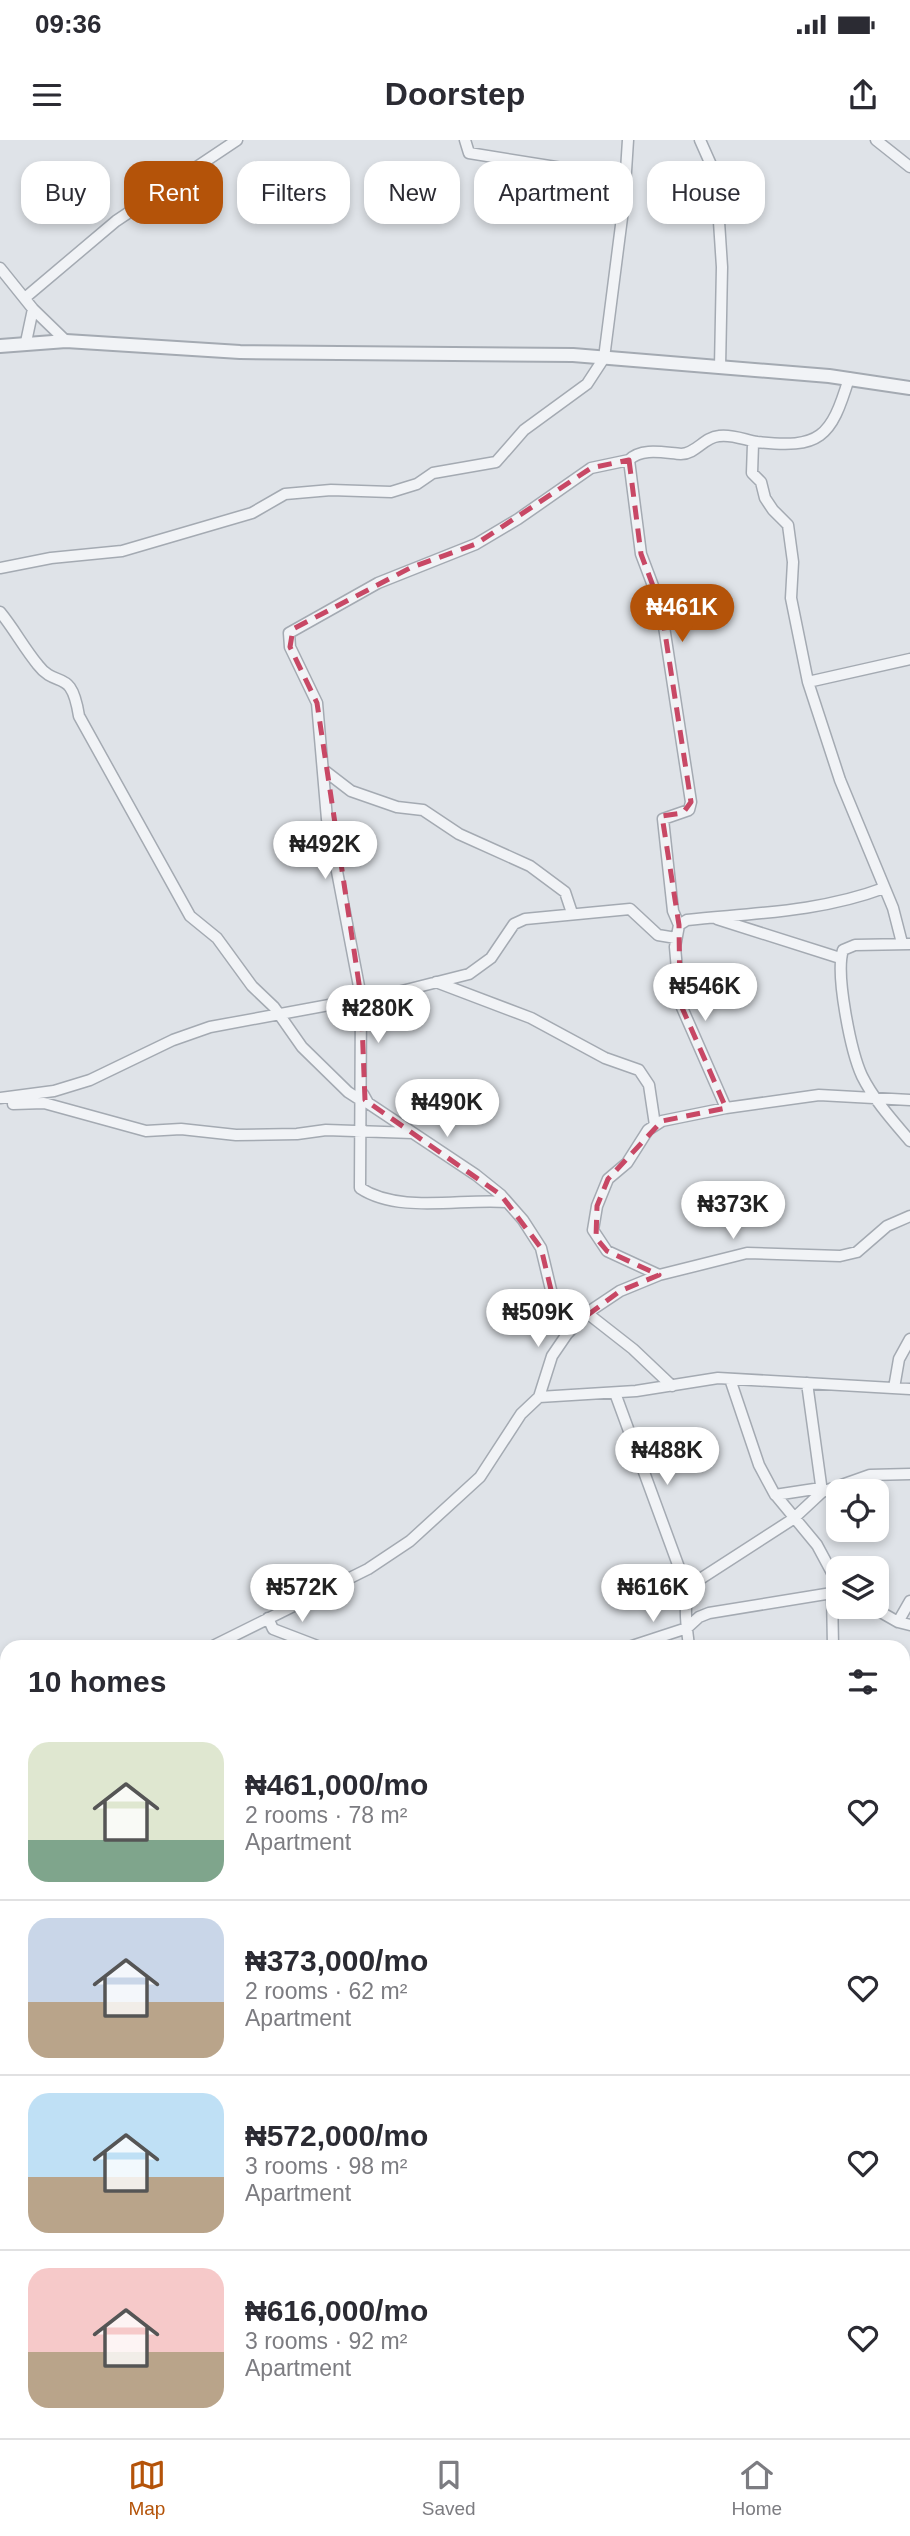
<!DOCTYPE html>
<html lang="en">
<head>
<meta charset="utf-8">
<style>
	:root { --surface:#fff; --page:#f7f7f7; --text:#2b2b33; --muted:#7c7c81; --line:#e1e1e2; --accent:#b45309 }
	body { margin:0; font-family:Helvetica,sans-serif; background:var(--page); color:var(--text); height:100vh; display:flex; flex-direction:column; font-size:26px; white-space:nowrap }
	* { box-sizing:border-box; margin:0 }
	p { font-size:23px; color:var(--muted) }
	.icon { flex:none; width:38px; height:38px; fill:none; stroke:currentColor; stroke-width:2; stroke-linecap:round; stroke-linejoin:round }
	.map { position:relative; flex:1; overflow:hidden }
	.panel { position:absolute; left:0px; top:1500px; width:910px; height:800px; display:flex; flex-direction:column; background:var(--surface); border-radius:21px 21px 0 0; box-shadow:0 4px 10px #0003 }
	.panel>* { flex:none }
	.top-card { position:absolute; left:21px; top:21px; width:868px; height:63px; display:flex; gap:14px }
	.buttons { position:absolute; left:826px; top:1339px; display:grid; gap:14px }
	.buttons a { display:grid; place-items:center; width:63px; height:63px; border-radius:14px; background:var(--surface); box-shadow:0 4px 10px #0003; font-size:35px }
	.price { position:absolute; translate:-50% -60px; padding:0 16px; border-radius:24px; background:#fff; color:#222; font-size:23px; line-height:46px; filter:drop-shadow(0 2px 4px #0008) }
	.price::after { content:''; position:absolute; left:50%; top:42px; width:21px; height:16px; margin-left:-10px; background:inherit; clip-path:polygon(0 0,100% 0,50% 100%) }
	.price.current { background:var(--accent); color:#fff }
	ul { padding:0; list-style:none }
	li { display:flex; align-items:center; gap:21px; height:175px; padding:0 28px }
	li+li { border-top:2px solid var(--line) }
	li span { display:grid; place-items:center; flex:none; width:196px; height:140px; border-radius:21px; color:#555 }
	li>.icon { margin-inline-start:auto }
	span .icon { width:84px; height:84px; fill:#fffc; stroke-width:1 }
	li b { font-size:30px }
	h2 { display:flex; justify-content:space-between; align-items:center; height:84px; padding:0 28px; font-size:30px }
	.tag { padding:0 24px; border-radius:21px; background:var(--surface); box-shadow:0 4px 10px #0003; font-size:24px; line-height:63px }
	.tag.current { background:var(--accent); color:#fff }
	.status { display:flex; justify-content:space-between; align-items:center; height:49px; padding:0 35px; background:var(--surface); direction:ltr }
	.status svg { height:19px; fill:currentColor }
	header { display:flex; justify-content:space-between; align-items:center; height:91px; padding:0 28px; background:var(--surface); font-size:32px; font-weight:800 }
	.tab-bar { display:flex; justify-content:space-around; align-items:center; height:98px; border-top:2px solid var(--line); background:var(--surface); font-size:19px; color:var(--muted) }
	.tab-bar a { display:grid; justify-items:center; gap:4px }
	.tab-bar .current { color:var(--accent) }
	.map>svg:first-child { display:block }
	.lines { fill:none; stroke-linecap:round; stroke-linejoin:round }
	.minor-casing { stroke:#a4aab2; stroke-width:13 }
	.tertiary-casing { stroke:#a4aab2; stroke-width:16 }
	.minor { stroke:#f1f3f6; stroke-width:10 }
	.tertiary { stroke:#f1f3f6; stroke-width:12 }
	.marked { fill:none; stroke:#c84865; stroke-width:5; stroke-dasharray:14 9; stroke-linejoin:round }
</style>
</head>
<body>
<div class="status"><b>09:36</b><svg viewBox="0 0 49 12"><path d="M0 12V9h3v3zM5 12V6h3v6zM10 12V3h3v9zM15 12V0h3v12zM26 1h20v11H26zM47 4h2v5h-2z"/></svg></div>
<header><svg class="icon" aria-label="menu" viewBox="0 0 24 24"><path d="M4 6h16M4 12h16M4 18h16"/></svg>Doorstep<svg class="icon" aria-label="share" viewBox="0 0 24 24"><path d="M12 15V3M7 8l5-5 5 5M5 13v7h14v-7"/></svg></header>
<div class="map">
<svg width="910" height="2298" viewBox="0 0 910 2298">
	<rect width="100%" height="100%" fill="#dfe3e8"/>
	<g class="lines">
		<g class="minor-casing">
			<path id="minor" d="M 465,0 L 469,13 L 625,38
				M 700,0 L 716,36 L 722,127 L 720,227
				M 876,0 L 910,27
				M 0,128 L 33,169 L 66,201
				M 26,157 L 116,81 L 237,0
				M 26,202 L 33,169
				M 758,302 L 753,304 L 752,333 L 761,342 L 765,358 L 773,370 L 788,385 L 793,422 L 791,458 L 808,542 L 840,640 L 893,768 L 902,803
				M 0,428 L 51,418 L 122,411 L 252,373 L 285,354 L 331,350 L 391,352 L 417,344 L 433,333 L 496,322 L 524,290 L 587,244 L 604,218 L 624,62 L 628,0
				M 0,472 C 14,489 24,508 38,525 C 57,550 71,526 79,576 L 190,776 L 217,798 L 252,846 L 274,867 L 302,907 L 348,952 L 362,961
				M 808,542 L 910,519
				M 325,631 L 351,651 L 397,667 L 423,670 L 459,694 L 530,726 L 565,752 L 572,773
				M 717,779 L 840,818
				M 679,785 L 673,771 L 663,679 L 689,670 L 691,662 L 661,467 L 641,414 L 629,320 C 642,307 665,313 681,314 C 696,314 704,297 719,296 C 732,294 745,300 757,302 C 820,309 831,298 849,238
				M 910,804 L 855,805 L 843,810 C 835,834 851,912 862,936 C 874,960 893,981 910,1001
				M 436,842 L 531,878 L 605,918 L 639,930 L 649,945 L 655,985
				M 363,954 L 368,963 L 476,1035 L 501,1055 L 523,1080 L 541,1108 L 552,1154 L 577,1183
				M 0,958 L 54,951 L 90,940 L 173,900 L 210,887 L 394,853 L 469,834 L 491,818 L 514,784 L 525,779 L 630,769 L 658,795 L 676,798
				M 13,964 L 44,963 L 146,991 L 181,989 L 236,995 L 297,994 L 326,990 L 413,993
				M 726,968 L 680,863 L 675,807 L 679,785 L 687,780 C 754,773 820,772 884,748
				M 507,1062 C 462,1058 399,1074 360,1048 L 361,857 L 327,679 L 317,563 L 290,507 L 289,493 L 378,443 L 476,404 L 518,379 L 591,328 L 629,320
				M 659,1135 L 607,1111 L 593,1090 L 597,1066 L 608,1039 L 627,1023 L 648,990 L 662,981 L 726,968 L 819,955 L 910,960
				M 587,1173 L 633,1209 L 672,1246
				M 730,1239 L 759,1325 L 774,1353 L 817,1405 L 838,1444
				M 807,1243 L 822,1352
				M 894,1248 L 899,1219 L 910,1199
				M 615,1253 L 688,1452
				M 539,1257 L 552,1216 L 567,1194 L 587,1173 L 620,1151 L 659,1135 L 747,1113 L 840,1116 L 857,1112 L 887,1086 L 910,1076
				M 775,1355 L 821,1348
				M 832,1452 L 833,1507
				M 870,1466 L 898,1482 L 910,1485
				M 268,1478 L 273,1489 L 320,1507
				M 898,1482 L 910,1461
				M 211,1507 L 368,1429 L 410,1401 L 480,1337 L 521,1274 L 539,1257 L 636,1251 L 718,1238 L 910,1249
				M 629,1507 L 687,1488 L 699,1477 L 709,1473 L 838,1452
				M 689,1507 C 687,1486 681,1460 694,1443 L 793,1379 L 822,1352 L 870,1335 L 910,1334
				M 0,1616 L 7,1607
				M 903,1668 L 905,1656
				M 903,1744 L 910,1749
				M 0,2101 L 7,2097
				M 903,2135 L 910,2135
				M 0,2261 L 7,2256
				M 774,2292 L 774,2298
				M 561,2298 L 562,2292"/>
		</g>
		<g class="tertiary-casing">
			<path id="tertiary" d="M 0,206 L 66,201 L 240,212 L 573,215 L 829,236 L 910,248"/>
		</g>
		<use href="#minor" class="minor"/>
		<use href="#tertiary" class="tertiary"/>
	</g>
	<path class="marked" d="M 629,320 L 641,414 L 661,467 L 691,662 L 683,673 L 662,676 L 679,785 L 680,863 L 726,968 L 662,981 L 608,1039 L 597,1066 L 596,1098 L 607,1111 L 659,1135 L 620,1151 L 577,1183 L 552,1154 L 541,1108 L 501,1055 L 365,960 L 361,857 L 317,563 L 290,507 L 293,489 L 410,428 L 476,404 L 591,328 Z"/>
</svg>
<div class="buttons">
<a><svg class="icon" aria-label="locate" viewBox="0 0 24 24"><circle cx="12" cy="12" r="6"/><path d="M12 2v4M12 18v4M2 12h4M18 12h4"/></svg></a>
<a><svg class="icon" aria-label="layers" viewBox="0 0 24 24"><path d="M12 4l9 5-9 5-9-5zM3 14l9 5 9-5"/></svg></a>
</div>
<b class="price current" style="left:682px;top:504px">₦461K</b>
<b class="price" style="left:325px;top:741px">₦492K</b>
<b class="price" style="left:705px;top:883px">₦546K</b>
<b class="price" style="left:378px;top:905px">₦280K</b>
<b class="price" style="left:447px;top:999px">₦490K</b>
<b class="price" style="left:733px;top:1101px">₦373K</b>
<b class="price" style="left:538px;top:1209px">₦509K</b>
<b class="price" style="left:667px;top:1347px">₦488K</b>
<b class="price" style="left:302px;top:1484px">₦572K</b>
<b class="price" style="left:653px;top:1484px">₦616K</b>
<div class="top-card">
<a class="tag">Buy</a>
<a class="tag current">Rent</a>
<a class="tag">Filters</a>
<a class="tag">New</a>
<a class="tag">Apartment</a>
<a class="tag">House</a>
</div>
<section class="panel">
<h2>10 homes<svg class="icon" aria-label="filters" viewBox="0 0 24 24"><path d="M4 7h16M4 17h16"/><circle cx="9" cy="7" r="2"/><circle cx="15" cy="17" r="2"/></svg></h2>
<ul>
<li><span style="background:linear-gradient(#dfe7d0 70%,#7fa58c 0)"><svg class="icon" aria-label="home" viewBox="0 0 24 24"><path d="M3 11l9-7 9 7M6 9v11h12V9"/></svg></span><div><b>₦461,000/mo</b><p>2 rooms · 78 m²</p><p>Apartment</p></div><svg class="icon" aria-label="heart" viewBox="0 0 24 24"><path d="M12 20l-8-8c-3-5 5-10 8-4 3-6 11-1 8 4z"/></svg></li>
<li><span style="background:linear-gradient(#c9d6e8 60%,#b9a48a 0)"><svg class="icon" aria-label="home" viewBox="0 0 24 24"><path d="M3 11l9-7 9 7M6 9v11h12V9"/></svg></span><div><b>₦373,000/mo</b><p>2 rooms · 62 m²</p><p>Apartment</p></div><svg class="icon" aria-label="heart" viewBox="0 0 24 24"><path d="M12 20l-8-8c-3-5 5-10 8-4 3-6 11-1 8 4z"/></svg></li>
<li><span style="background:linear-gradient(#bfe0f5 60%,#b9a48a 0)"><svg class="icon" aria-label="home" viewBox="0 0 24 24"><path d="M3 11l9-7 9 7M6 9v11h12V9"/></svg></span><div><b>₦572,000/mo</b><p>3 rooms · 98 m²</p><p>Apartment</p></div><svg class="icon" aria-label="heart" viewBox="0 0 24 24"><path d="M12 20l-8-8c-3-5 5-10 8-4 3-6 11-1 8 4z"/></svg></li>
<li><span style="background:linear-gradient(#f6c9c9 60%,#b9a48a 0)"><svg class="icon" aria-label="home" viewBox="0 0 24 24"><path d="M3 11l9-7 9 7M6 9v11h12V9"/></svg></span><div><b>₦616,000/mo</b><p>3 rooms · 92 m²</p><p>Apartment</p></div><svg class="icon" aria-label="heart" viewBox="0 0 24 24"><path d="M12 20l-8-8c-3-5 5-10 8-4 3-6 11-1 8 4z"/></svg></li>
</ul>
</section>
</div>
<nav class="tab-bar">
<a class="current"><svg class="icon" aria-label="map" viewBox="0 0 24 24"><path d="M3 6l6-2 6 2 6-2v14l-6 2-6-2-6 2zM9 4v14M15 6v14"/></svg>Map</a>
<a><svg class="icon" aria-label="saved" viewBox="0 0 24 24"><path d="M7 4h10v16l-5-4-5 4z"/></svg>Saved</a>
<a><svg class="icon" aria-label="home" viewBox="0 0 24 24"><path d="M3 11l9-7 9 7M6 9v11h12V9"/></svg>Home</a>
</nav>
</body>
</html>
